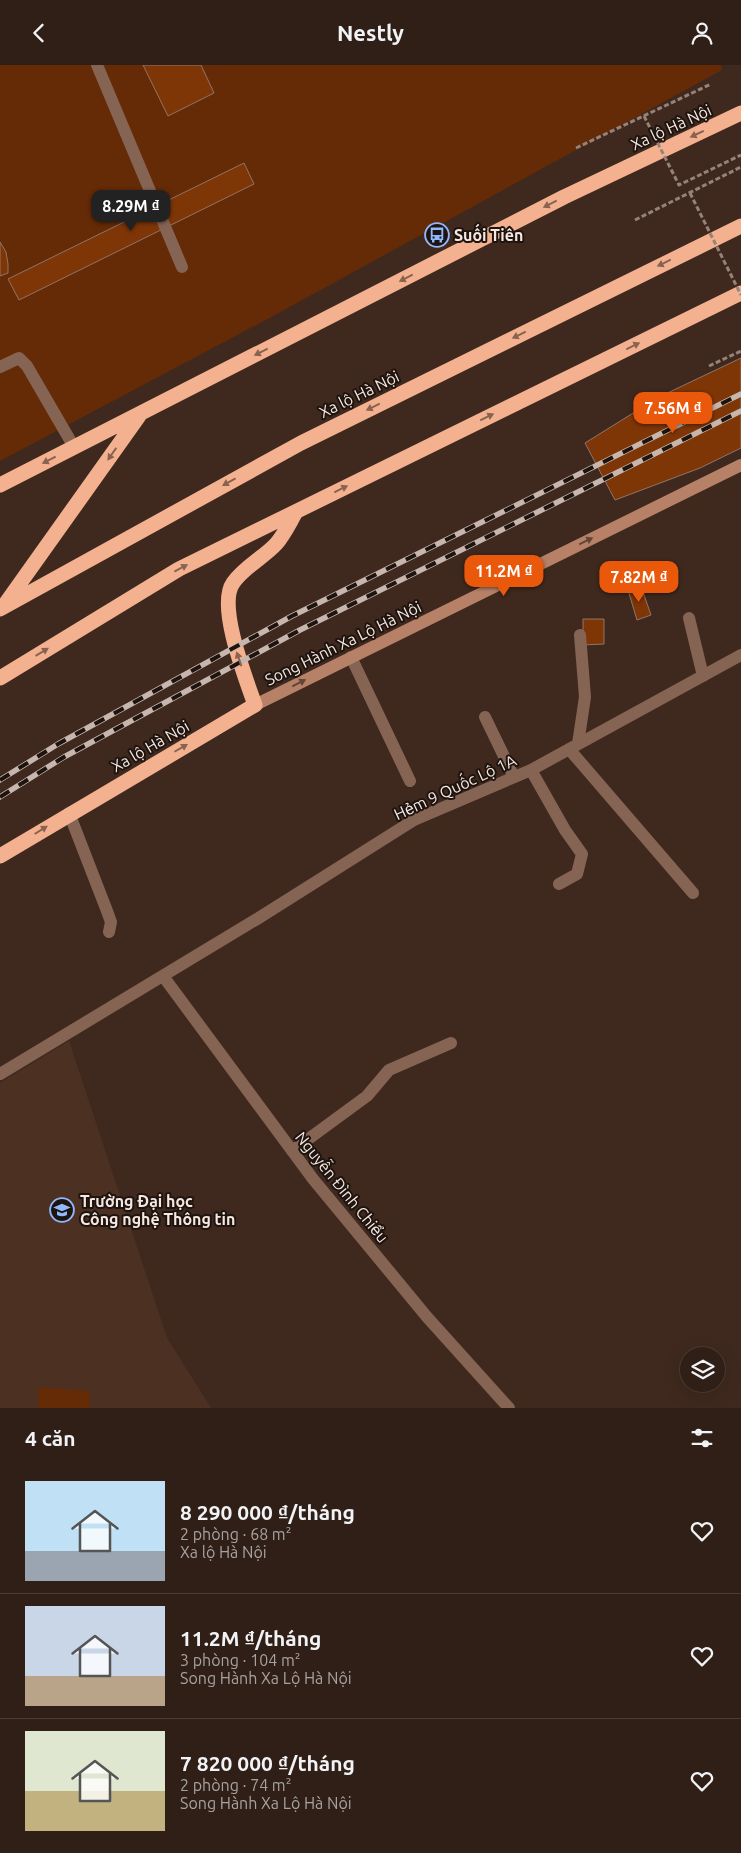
<!DOCTYPE html>
<html lang="vi">
<head>
<meta charset="utf-8">
<style>
	:root { --surface:#2f1f16; --page:#3b2c23; --text:#f1f3f6; --muted:#a7a2a1; --line:#4a3d35; --accent:#ea580c }
	body { margin:0; font-family:Ubuntu,sans-serif; background:var(--page); color:var(--text); height:100vh; display:flex; flex-direction:column; font-size:19px; white-space:nowrap }
	* { box-sizing:border-box; margin:0 }
	p { font-size:16px; color:var(--muted) }
	.icon { flex:none; width:28px; height:28px; fill:none; stroke:currentColor; stroke-width:2; stroke-linecap:round; stroke-linejoin:round }
	.map { position:relative; height:1343px; overflow:hidden }
	.drawer { display:flex; flex-direction:column; background:var(--surface); flex:1 }
	.drawer>* { flex:none }
	.tools { position:absolute; left:680px; top:1282px; display:grid; gap:10px }
	.tools a { display:grid; place-items:center; width:45px; height:45px; border-radius:50%; background:var(--surface); box-shadow:0 5px 20px #0002,0 0 0 1px var(--line); font-size:25px }
	.price { position:absolute; translate:-50% -42px; padding:0 11px; border-radius:10px; background:var(--accent); color:#fff; font-size:16px; line-height:32px; filter:drop-shadow(0 1px 2px #0008) }
	.price::after { content:''; position:absolute; left:50%; top:30px; width:15px; height:11px; margin-left:-8px; background:inherit; clip-path:polygon(0 0,100% 0,50% 100%) }
	.price.current { background:#222; color:#fff }
	ul { padding:0; list-style:none }
	li { display:flex; align-items:center; gap:15px; height:125px; padding:0 25px }
	li+li { border-top:1px solid var(--line) }
	li span { display:grid; place-items:center; flex:none; width:140px; height:100px; border-radius:0px; color:#555 }
	li>.icon { margin-inline-start:auto }
	span .icon { width:60px; height:60px; fill:#fffc; stroke-width:1 }
	li b { font-size:21px }
	h2 { display:flex; justify-content:space-between; align-items:center; height:60px; padding:0 25px; font-size:21px }
	header { display:flex; justify-content:space-between; align-items:center; height:65px; padding:0 25px; background:var(--surface); font-size:22px; font-weight:600 }
	.map>svg:first-child { display:block }
	.built { fill:#4c3123 }
	.green { fill:#652a06 }
	.building { fill:#7f3607; stroke:#8f7569 }
	.lines { fill:none; stroke-linecap:round; stroke-linejoin:round }
	.path { stroke:#958279; stroke-width:3; stroke-dasharray:5 2.5; stroke-linecap:butt }
	.lane { stroke:#866454; stroke-width:12 }
	.street { stroke:#866454; stroke-width:12 }
	.secondary { stroke:#b78167; stroke-width:12 }
	.highway { stroke:#f4b190; stroke-width:15 }
	.rail-casing { stroke:#c6b6ae; stroke-width:5.5 }
	.rail { stroke:#1e140f; stroke-width:4; stroke-dasharray:11; stroke-linecap:butt }
	.path-bridge { stroke:#958279; stroke-width:3; stroke-dasharray:5 2.5; stroke-linecap:butt }
	.oneway { fill:#896250 }
	.oneway2 { fill:#634537 }
	.labels { text-anchor:middle; dominant-baseline:central; stroke-width:4; stroke-linejoin:round; paint-order:stroke }
	.street-label { font-size:16px; fill:#f6e7e0; stroke:#1e140f }
	.poi-label { font-size:16px; font-weight:bold; fill:#f6e7e0; stroke:#1e140f; text-anchor:start }
</style>
</head>
<body>
<header><svg class="icon" aria-label="back" viewBox="0 0 24 24"><path d="M15 5l-7 7 7 7"/></svg>Nestly<svg class="icon" aria-label="person" viewBox="0 0 24 24"><circle cx="12" cy="8" r="4"/><path d="M4 21q1-7 8-7t8 7"/></svg></header>
<div class="map">
<svg width="741" height="1343" viewBox="0 0 741 1343">
	<rect width="100%" height="100%" fill="#3f291e"/>
	<path class="built" d="M 69,976 L 167,1273 L 211,1343 L 0,1343 L 0,1018 Z"/>
	<path class="green" d="M 0,0 L 721,0 L 722,5 L 275,250 L 0,396 Z
		M 39,1322 L 90,1326 L 89,1343 L 38,1343 Z"/>
	<path class="building" d="M 143,0 L 201,0 L 214,28 L 168,51 Z
		M 244,98 L 254,119 L 19,235 L 8,214 Z
		M 0,177 L 6,187 L 8,199 L 8,208 L 0,211 Z
		M 741,293 L 741,383 L 700,403 L 615,435 L 585,378 L 659,332 Z
		M 641,521 L 651,550 L 637,555 L 628,525 Z
		M 583,554 L 604,554 L 604,579 L 583,580 Z"/>
	<g class="lines">
		<path class="path" d="M 576,83 L 711,19
			M 635,155 L 741,102
			M 709,301 L 741,286"/>
		<path class="lane" d="M 0,302 L 19,293 L 27,301 L 74,382
			M 689,553 L 703,611
			M 351,592 L 410,716
			M 485,652 L 514,712
			M 578,679 L 585,632 L 580,570
			M 569,684 L 693,828
			M 531,705 L 565,765 L 582,789 L 577,809 L 559,819
			M 69,748 L 107,846 L 111,857 L 109,867
			M 163,911 L 313,1114 L 427,1252 L 509,1343
			M 0,1009 L 257,854 L 414,755 L 531,705 L 741,590
			M 292,1086 L 367,1031 L 389,1005 L 451,978"/>
		<path class="street" d="M 97,0 L 182,202"/>
		<path class="secondary" d="M 255,640 L 741,400"/>
		<path class="highway" d="M 0,420 L 564,132 L 741,48
			M 6,538 L 139,351
			M 0,544 L 301,378 L 741,161
			M 0,613 L 179,504 L 741,228
			M 0,791 L 255,640 C 246,614 217,541 233,518 C 244,502 263,493 276,479 C 284,470 290,457 296,447"/>
		<g class="rail-casing">
			<path id="rail" d="M 0,715 L 58,679 L 292,551 L 741,329
				M 0,732 L 64,692 L 300,565 L 741,346"/>
		</g>
		<use href="#rail" class="rail"/>
		<path class="path-bridge" d="M 644,51 L 679,120 L 741,90
			M 690,128 L 741,230"/>
	</g>
	<defs><path id="oneway-solid" d="M-6-.8H1V-3.2L6.5 0L1 3.2V.8H-6Z" transform="scale(1.25)"/></defs>
	<g class="oneway">
		<use href="#oneway-solid" transform="translate(697 69) rotate(155)"/>
		<use href="#oneway-solid" transform="translate(550 139) rotate(153)"/>
		<use href="#oneway-solid" transform="translate(664 198) rotate(154)"/>
		<use href="#oneway-solid" transform="translate(406 213) rotate(153)"/>
		<use href="#oneway-solid" transform="translate(519 270) rotate(154)"/>
		<use href="#oneway-solid" transform="translate(633 281) rotate(-26)"/>
		<use href="#oneway-solid" transform="translate(261 287) rotate(153)"/>
		<use href="#oneway-solid" transform="translate(373 342) rotate(154)"/>
		<use href="#oneway-solid" transform="translate(487 352) rotate(-26)"/>
		<use href="#oneway-solid" transform="translate(112 389) rotate(125)"/>
		<use href="#oneway-solid" transform="translate(49 395) rotate(153)"/>
		<use href="#oneway-solid" transform="translate(229 417) rotate(151)"/>
		<use href="#oneway-solid" transform="translate(341 424) rotate(-26)"/>
		<use href="#oneway-solid" transform="translate(181 503) rotate(-28)"/>
		<use href="#oneway-solid" transform="translate(42 587) rotate(-31)"/>
		<use href="#oneway-solid" transform="translate(239 594) rotate(-109)"/>
		<use href="#oneway-solid" transform="translate(181 683) rotate(-30)"/>
		<use href="#oneway-solid" transform="translate(41 765) rotate(-32)"/>
	</g>
	<g class="oneway2">
		<use href="#oneway-solid" transform="translate(586 476) rotate(-26)"/>
		<use href="#oneway-solid" transform="translate(299 618) rotate(-27)"/>
	</g>
	<defs>
		<g id="bus-ring" transform="scale(1.25)"><circle r="9.5" fill="#1e140f" stroke="#91b8fd" stroke-width="1.5"/><path d="M-5-6H5V4H4V6H2V4H-2V6H-4V4H-5ZM-3.5-4V0h7V-4ZM-3.5 1.2v1.5H-2V1.2ZM2 1.2v1.5H3.5V1.2Z" fill="#91b8fd"/></g>
		<g id="university-ring" transform="scale(1.25)"><circle r="9.5" fill="#1e140f" stroke="#91b8fd" stroke-width="1.5"/><path d="M0-5L7-2L0 1L-7-2ZM-4 1L0 2.5L4 1V4Q0 6-4 4Z" fill="#91b8fd"/></g>
	</defs>
	<g fill-rule="evenodd">
		<use href="#bus-ring" x="437" y="170"/>
		<use href="#university-ring" x="62" y="1145"/>
	</g>
	<g class="labels">
		<g class="street-label">
			<text transform="translate(671 62) rotate(-25)">Xa lộ Hà Nội</text>
			<text transform="translate(359 329) rotate(-26)">Xa lộ Hà Nội</text>
			<text transform="translate(343 578) rotate(-26)">Song Hành Xa Lộ Hà Nội</text>
			<text transform="translate(150 681) rotate(-30)">Xa lộ Hà Nội</text>
			<text transform="translate(455 722) rotate(-25)">Hẻm 9 Quốc Lộ 1A</text>
			<text transform="translate(342 1122) rotate(51)">Nguyễn Đình Chiểu</text>
		</g>
		<g class="poi-label">
			<text x="454" y="170">Suối Tiên</text>
			<text x="80" y="1136">Trường Đại học<tspan x="80" dy="18">Công nghệ Thông tin</tspan></text>
		</g>
	</g>
</svg>
<div class="tools">
<a><svg class="icon" aria-label="layers" viewBox="0 0 24 24"><path d="M12 4l9 5-9 5-9-5zM3 14l9 5 9-5"/></svg></a>
</div>
<b class="price current" style="left:131px;top:167px">8.29M ₫</b>
<b class="price" style="left:673px;top:369px">7.56M ₫</b>
<b class="price" style="left:504px;top:532px">11.2M ₫</b>
<b class="price" style="left:639px;top:538px">7.82M ₫</b>
</div>
<section class="drawer">
<h2>4 căn<svg class="icon" aria-label="filters" viewBox="0 0 24 24"><path d="M4 7h16M4 17h16"/><circle cx="9" cy="7" r="2"/><circle cx="15" cy="17" r="2"/></svg></h2>
<ul>
<li><span style="background:linear-gradient(#bfe0f5 70%,#9aa5b1 0)"><svg class="icon" aria-label="home" viewBox="0 0 24 24"><path d="M3 11l9-7 9 7M6 9v11h12V9"/></svg></span><div><b>8 290 000 ₫/tháng</b><p>2 phòng · 68 m²</p><p>Xa lộ Hà Nội</p></div><svg class="icon" aria-label="heart" viewBox="0 0 24 24"><path d="M12 20l-8-8c-3-5 5-10 8-4 3-6 11-1 8 4z"/></svg></li>
<li><span style="background:linear-gradient(#c9d6e8 70%,#b9a48a 0)"><svg class="icon" aria-label="home" viewBox="0 0 24 24"><path d="M3 11l9-7 9 7M6 9v11h12V9"/></svg></span><div><b>11.2M ₫/tháng</b><p>3 phòng · 104 m²</p><p>Song Hành Xa Lộ Hà Nội</p></div><svg class="icon" aria-label="heart" viewBox="0 0 24 24"><path d="M12 20l-8-8c-3-5 5-10 8-4 3-6 11-1 8 4z"/></svg></li>
<li><span style="background:linear-gradient(#dfe7d0 60%,#c2b280 0)"><svg class="icon" aria-label="home" viewBox="0 0 24 24"><path d="M3 11l9-7 9 7M6 9v11h12V9"/></svg></span><div><b>7 820 000 ₫/tháng</b><p>2 phòng · 74 m²</p><p>Song Hành Xa Lộ Hà Nội</p></div><svg class="icon" aria-label="heart" viewBox="0 0 24 24"><path d="M12 20l-8-8c-3-5 5-10 8-4 3-6 11-1 8 4z"/></svg></li>
</ul>
</section>
</body>
</html>
